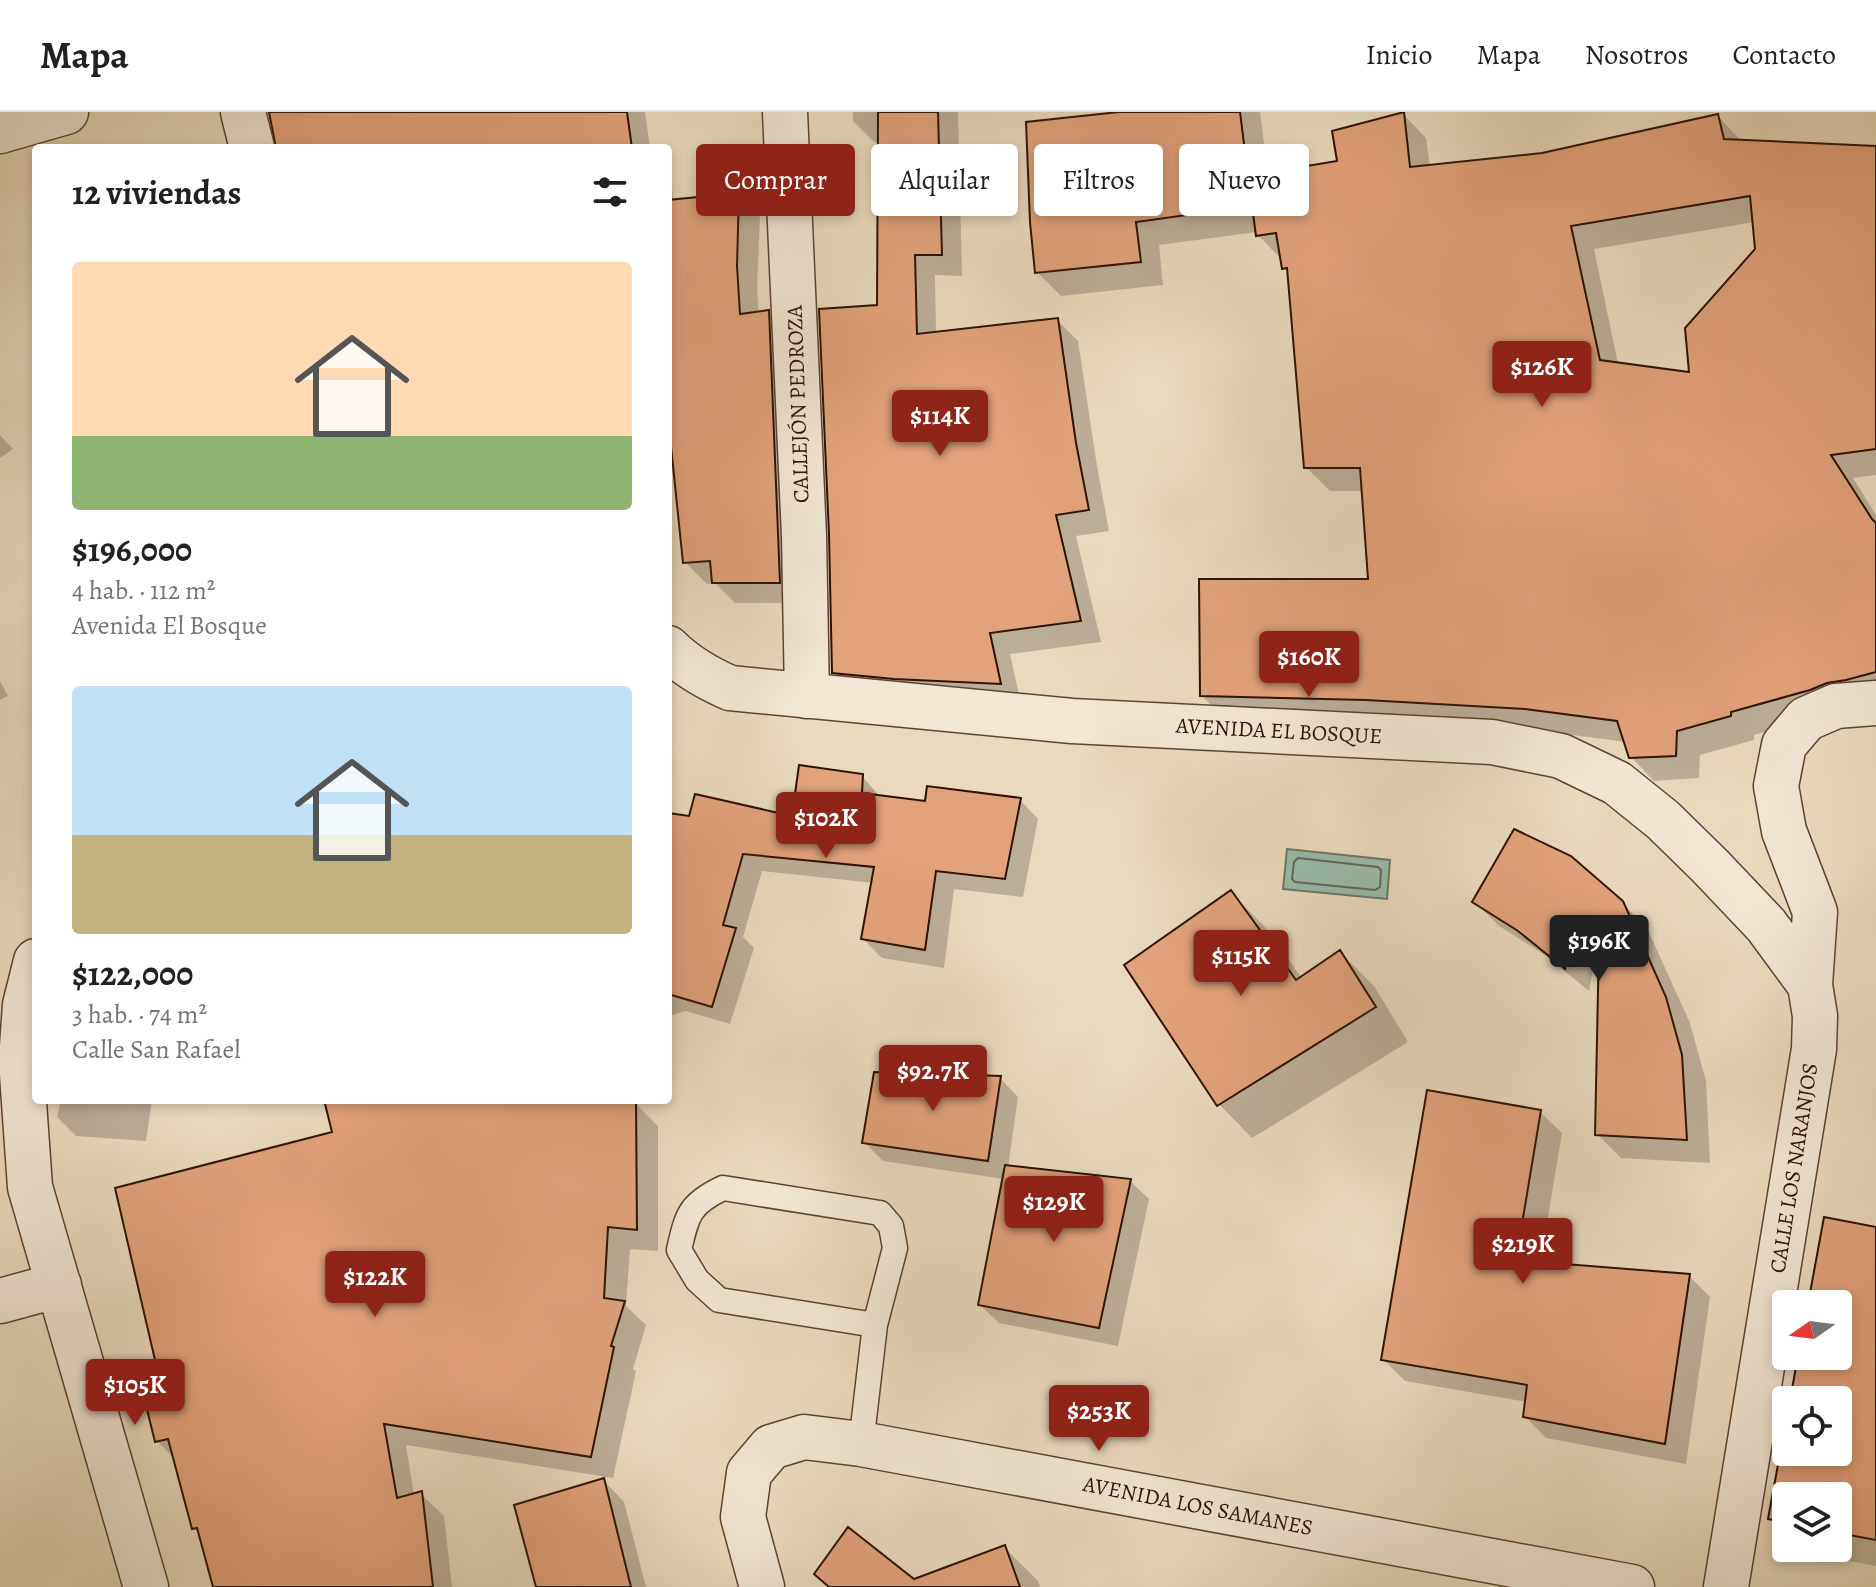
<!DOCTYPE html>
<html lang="es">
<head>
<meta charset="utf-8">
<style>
	:root { --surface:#fff; --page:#f2f2f2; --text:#202124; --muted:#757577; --line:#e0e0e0; --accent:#8f2418 }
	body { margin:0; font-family:Alegreya,serif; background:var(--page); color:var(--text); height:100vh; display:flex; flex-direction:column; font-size:30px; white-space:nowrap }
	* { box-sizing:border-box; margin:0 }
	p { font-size:26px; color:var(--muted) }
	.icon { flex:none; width:44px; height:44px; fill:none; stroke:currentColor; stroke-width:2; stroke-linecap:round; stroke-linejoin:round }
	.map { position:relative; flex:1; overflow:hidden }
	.panel { position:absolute; left:32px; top:32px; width:640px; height:960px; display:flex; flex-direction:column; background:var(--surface); border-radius:8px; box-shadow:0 4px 12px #0003 }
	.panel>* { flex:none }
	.hud { position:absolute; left:696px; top:32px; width:760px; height:72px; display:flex; gap:16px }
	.needle { width:52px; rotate:256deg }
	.buttons { position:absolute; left:1772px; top:1178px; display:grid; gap:16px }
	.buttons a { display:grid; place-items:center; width:80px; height:80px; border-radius:8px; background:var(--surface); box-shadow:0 4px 12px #0003; font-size:40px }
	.price { position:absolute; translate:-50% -68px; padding:0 18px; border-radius:8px; background:var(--accent); color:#fff; font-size:26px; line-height:52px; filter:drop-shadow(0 2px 4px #0008) }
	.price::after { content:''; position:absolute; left:50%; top:48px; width:24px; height:18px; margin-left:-12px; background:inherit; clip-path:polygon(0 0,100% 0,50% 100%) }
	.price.selected { background:#222; color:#fff }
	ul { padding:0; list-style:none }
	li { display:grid; align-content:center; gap:16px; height:424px; padding:0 40px }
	li span { display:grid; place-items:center; height:248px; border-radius:8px; color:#555 }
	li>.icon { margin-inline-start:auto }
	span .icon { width:144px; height:144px; fill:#fffc; stroke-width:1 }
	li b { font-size:34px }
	h2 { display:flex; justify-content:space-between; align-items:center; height:96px; padding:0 40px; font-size:34px }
	.chip { padding:0 28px; border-radius:8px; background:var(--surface); box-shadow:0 4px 12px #0003; font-size:28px; line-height:72px }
	.chip.selected { background:var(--accent); color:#fff }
	header { display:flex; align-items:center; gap:48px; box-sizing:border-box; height:112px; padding:0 40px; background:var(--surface); border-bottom:2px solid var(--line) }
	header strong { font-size:38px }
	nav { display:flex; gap:44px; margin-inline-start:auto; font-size:28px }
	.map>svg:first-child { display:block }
	.water { fill:#99bbab; stroke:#6d7767; stroke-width:2 }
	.shadow { fill:#0003; fill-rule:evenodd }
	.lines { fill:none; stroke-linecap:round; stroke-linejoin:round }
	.shore { stroke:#626656; stroke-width:2 }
	.building { fill:#e2a27c; stroke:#2c1202; stroke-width:2; fill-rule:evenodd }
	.service-casing { stroke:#5c4431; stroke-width:27 }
	.minor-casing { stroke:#5c4431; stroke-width:47 }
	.service { stroke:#f1e7d4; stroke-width:24 }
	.minor { stroke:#f1e7d4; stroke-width:44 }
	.labels { text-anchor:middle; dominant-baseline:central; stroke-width:6; stroke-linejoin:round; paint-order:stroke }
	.street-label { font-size:22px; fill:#2c1202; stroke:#f1e7d4 }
</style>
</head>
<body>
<header>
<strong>Mapa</strong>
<nav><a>Inicio</a><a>Mapa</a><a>Nosotros</a><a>Contacto</a></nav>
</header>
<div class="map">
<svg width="1876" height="1475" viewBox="0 0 1876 1475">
	<rect width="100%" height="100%" fill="#eadabd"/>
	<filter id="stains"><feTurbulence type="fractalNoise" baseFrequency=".0025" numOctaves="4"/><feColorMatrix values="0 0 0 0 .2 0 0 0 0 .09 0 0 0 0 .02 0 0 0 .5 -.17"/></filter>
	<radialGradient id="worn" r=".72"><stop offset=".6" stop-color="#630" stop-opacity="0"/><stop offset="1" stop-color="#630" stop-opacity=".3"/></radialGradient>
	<path class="water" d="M 1287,737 L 1390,748 L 1387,787 L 1283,777 Z"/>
	<path class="shadow" d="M 271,0 L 645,0 L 650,36 L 278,36 Z
		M 853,0 L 958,0 L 962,164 L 935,163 L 936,222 L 1057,208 L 1078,229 L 1097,354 L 1109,419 L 1076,424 L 1101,530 L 1010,542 L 1021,592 L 855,581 L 834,560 L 879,195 L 880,30 L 874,30 L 853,9 Z
		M 1138,0 L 1260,0 L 1268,62 L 1340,50 L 1403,2 L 1426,26 L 1430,55 L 1542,43 L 1718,4 L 1742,30 L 1876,39 L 1876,363 L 1853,366 L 1876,403 L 1876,589 L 1754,623 L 1754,628 L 1700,643 L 1699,666 L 1654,669 L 1631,645 L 1626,630 L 1550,620 L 1225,607 L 1202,584 L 1371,469 L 1364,379 L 1330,379 L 1306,355 L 1290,161 L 1284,156 L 1281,147 L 1258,123 L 1257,120 L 1159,133 L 1163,173 L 1061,184 L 1037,160 ZM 1754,110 L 1757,138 L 1691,262 L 1618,252 L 1594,137 Z
		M 668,71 L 672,74 L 673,90 L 739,83 L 760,105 L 757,177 L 759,202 L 768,200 L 789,222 L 800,491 L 735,491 L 715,471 L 707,472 L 685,450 L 673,332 L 668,327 Z
		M 0,323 L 13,337 L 0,346 Z
		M 0,569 L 8,584 L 0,588 Z
		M 862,664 L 880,685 L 926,691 L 1020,688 L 1038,707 L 1023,785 L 954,777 L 944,856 L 882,846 L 863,827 L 874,771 L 762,759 L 743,825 L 754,836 L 730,912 L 686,899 L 668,904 L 668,703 L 690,707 L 794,707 Z
		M 1231,781 L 1264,814 L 1302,866 L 1340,840 L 1374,874 L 1408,930 L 1252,1026 L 1219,992 Z
		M 1475,790 L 1622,791 L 1647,816 L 1690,911 L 1706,969 L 1710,1051 L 1621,1046 L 1597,1022 L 1601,853 L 1594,852 L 1589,879 L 1545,843 L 1499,814 Z
		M 1000,966 L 1018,985 L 1008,1055 L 1130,1069 L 1149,1087 L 1118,1234 L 999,1211 L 980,1193 L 1004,1067 L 883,1049 L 864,1030 Z
		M 61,988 L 152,988 L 146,1029 L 76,1024 L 57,1005 Z
		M 326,988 L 510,988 L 535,997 L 526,988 L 599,988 L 635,991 L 658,1014 L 658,1139 L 630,1137 L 626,1194 L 646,1213 L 633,1257 L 636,1259 L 613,1366 L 406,1333 L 414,1383 L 421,1382 L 444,1404 L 452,1475 L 215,1475 L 201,1423 L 193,1416 L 175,1347 L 157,1329 L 157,1249 L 334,1021 Z
		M 1540,1000 L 1562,1021 L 1540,1152 L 1689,1164 L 1710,1185 L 1686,1352 L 1546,1326 L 1525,1304 L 1527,1290 L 1405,1269 L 1383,1247 Z
		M 1876,1117 L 1876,1454 L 1804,1440 L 1799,1436 L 1838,1436 L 1838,1384 L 1786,1384 L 1786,1423 L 1770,1407 L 1786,1320 L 1786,1340 L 1838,1340 L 1838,1288 L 1792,1288 L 1800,1244 L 1838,1244 L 1838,1192 L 1810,1192 Z
		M 603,1368 L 624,1390 L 646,1475 L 538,1475 Z
		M 1004,1435 L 1038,1469 L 1040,1475 L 830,1475 L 914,1470 Z"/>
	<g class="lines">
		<path class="shore" d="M 1298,746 L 1378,755 L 1381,758 L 1380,775 L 1375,778 L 1295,770 L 1292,767 L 1294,750 Z"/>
	</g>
	<path class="building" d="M 269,0 L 627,0 L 632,36 L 276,36 Z
		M 878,0 L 938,0 L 942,143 L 915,143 L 917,222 L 1058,206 L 1076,331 L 1089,398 L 1056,403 L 1081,509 L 990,521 L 1001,572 L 894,567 L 832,561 L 829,423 L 819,197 L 877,193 Z
		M 1119,0 L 1240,0 L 1248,64 L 1337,49 L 1332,19 L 1404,0 L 1410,55 L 1542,41 L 1718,2 L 1724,27 L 1876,34 L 1876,337 L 1831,343 L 1872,407 L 1876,411 L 1876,560 L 1846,568 L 1827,571 L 1810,578 L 1731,600 L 1731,604 L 1677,619 L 1676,644 L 1629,646 L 1617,609 L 1525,597 L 1366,588 L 1200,584 L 1199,467 L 1368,467 L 1360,356 L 1304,356 L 1287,156 L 1282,157 L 1276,121 L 1256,124 L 1252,94 L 1136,110 L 1141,150 L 1035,161 L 1030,110 L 1026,10 ZM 1750,84 L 1755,137 L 1685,216 L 1689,260 L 1600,248 L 1571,114 Z
		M 739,81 L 737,154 L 740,202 L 769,198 L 780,471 L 712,471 L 710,449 L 683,451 L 668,305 L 668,88 Z
		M 799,653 L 863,662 L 862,681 L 925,689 L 927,674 L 1021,686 L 1005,767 L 936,759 L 925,838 L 861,827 L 874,755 L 743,742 L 723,813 L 736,816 L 712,895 L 668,882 L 668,701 L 689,704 L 695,682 L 792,704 Z
		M 1514,717 L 1571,744 L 1623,789 L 1666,885 L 1682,943 L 1687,1028 L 1595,1023 L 1599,831 L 1570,829 L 1565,857 L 1518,819 L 1472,790 Z
		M 1231,778 L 1296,868 L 1340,838 L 1376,895 L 1217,994 L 1124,853 Z
		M 874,960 L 1001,964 L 988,1049 L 862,1031 Z
		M 1427,978 L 1541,998 L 1516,1148 L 1690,1162 L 1665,1332 L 1523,1305 L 1527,1273 L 1381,1248 Z
		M 324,988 L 636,989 L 637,1118 L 608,1115 L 604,1186 L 625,1189 L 611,1234 L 614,1235 L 591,1345 L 384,1312 L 397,1386 L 422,1379 L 433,1475 L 213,1475 L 197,1416 L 192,1417 L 168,1327 L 155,1330 L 136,1253 L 155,1248 L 115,1076 L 332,1020 Z
		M 1005,1053 L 1131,1067 L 1099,1216 L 978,1193 Z
		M 1824,1105 L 1876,1115 L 1876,1428 L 1838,1421 L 1838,1384 L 1786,1384 L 1786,1411 L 1768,1407 L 1786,1309 L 1786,1340 L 1838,1340 L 1838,1288 L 1790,1288 L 1798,1244 L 1838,1244 L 1838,1192 L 1808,1192 Z
		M 604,1366 L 631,1475 L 536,1475 L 514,1393 Z
		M 848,1415 L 914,1467 L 1005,1433 L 1020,1475 L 829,1475 L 814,1462 Z"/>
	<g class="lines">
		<g class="service-casing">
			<path id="service" d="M 861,1332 L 875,1213 L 895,1136 L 891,1114 L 880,1101 L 723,1076 C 689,1092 687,1103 679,1138 L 697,1168 L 719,1188 L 875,1213"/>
		</g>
		<g class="minor-casing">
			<path id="minor" d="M 243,0 L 252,36
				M 785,0 L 804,424 L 807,584
				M 0,19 L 66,0
				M 668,536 C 686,554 707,566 730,576 L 1072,609 L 1492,630 L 1561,644 L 1617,671 L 1663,708 L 1710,754 L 1766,813 L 1810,873
				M 36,849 L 25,893 L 21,948 L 30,1075 L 146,1475
				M 0,1189 L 59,1173
				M 762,1475 L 743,1405 L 749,1361 L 771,1335 L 804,1325 L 861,1332 L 1632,1475
				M 1726,1475 L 1814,937 L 1815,904 L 1810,873 L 1815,800 L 1784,719 L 1776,674 L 1784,633 L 1806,607 L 1836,594 L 1876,591"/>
		</g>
		<use href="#service" class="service"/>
		<use href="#minor" class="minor"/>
	</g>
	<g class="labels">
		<g class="street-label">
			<text transform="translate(798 292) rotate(-92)">CALLEJÓN PEDROZA</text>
			<text transform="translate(1279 619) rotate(3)">AVENIDA EL BOSQUE</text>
			<text transform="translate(1794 1056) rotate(-81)">CALLE LOS NARANJOS</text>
			<text transform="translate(1198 1394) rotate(11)">AVENIDA LOS SAMANES</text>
		</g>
	</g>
	<rect width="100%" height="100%" filter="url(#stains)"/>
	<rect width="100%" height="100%" fill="url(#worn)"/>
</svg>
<div class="buttons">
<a><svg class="needle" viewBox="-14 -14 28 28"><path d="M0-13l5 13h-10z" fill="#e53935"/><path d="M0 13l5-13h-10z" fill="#757577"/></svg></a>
<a><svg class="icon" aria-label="locate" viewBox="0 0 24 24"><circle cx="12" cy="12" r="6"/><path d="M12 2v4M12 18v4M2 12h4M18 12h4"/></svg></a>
<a><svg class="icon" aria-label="layers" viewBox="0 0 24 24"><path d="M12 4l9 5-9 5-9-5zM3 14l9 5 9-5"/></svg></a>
</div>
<b class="price" style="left:1542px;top:297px">$126K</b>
<b class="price" style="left:940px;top:346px">$114K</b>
<b class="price" style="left:1309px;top:587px">$160K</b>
<b class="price" style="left:826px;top:748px">$102K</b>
<b class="price selected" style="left:1599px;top:871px">$196K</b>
<b class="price" style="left:1241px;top:886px">$115K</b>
<b class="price" style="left:933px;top:1001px">$92.7K</b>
<b class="price" style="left:1054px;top:1132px">$129K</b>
<b class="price" style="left:1523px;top:1174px">$219K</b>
<b class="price" style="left:375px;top:1207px">$122K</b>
<b class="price" style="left:135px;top:1315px">$105K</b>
<b class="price" style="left:1099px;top:1341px">$253K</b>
<div class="hud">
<a class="chip selected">Comprar</a>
<a class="chip">Alquilar</a>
<a class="chip">Filtros</a>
<a class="chip">Nuevo</a>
</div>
<section class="panel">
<h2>12 viviendas<svg class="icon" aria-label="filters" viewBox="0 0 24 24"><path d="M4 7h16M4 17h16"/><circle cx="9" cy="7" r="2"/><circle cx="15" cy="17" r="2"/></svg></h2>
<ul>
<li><span style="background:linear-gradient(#ffd9b3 70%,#8fb573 0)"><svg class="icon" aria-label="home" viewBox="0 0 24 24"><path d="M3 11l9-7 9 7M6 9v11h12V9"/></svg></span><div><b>$196,000</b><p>4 hab. · 112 m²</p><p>Avenida El Bosque</p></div></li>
<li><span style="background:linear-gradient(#bfe0f5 60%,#c2b280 0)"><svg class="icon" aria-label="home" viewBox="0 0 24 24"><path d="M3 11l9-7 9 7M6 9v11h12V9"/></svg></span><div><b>$122,000</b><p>3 hab. · 74 m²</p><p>Calle San Rafael</p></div></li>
</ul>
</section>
</div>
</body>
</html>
